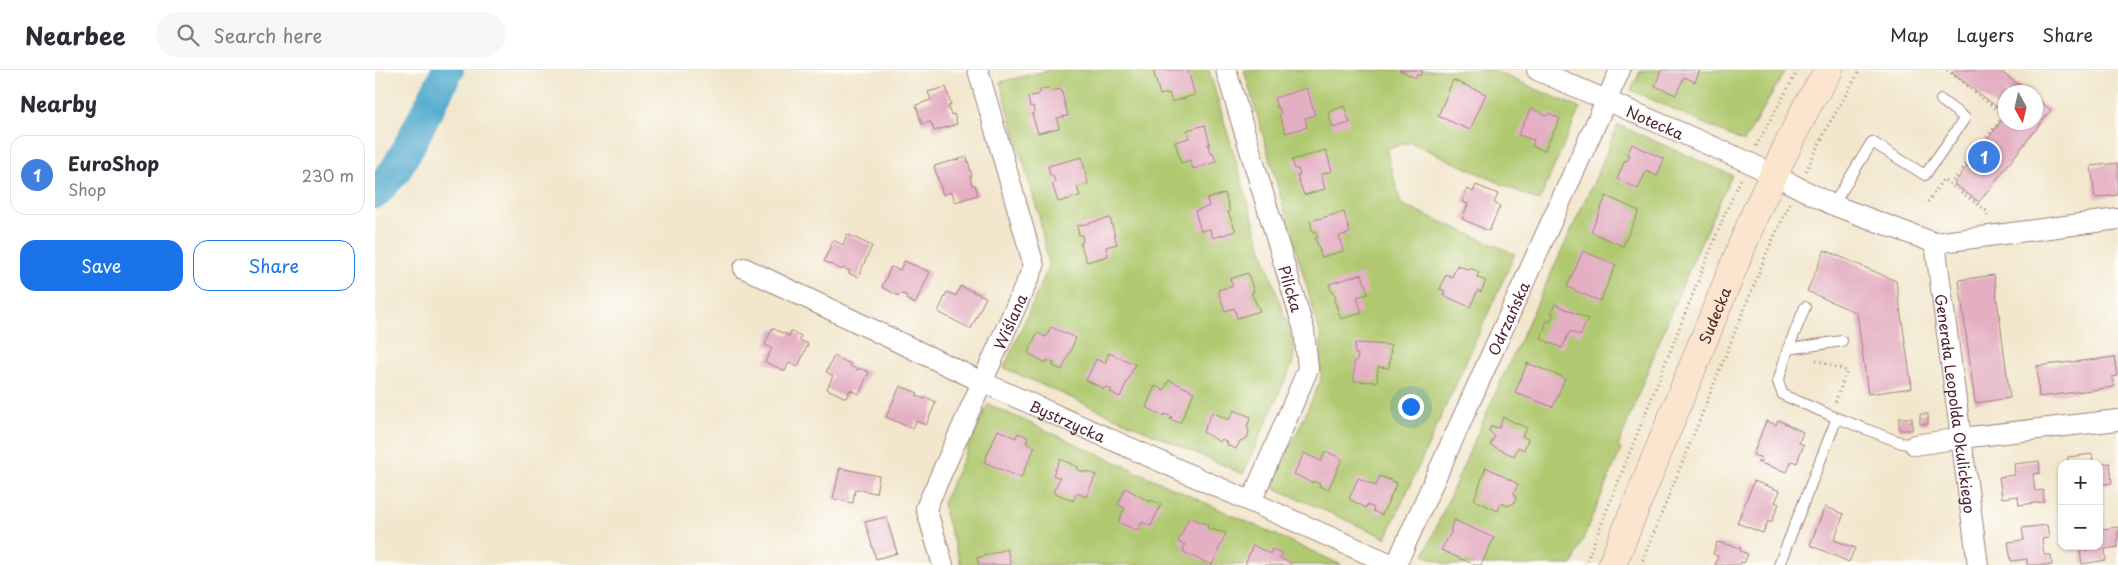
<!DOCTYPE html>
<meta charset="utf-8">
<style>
:root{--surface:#fff;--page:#f7f7f7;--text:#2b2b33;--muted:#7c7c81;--line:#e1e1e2;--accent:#1a73e8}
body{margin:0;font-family:"Playpen Sans",sans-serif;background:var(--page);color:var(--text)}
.controls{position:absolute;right:15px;bottom:15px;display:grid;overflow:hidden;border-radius:10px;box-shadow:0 1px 4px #0004}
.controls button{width:45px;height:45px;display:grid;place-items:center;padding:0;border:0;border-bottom:1px solid var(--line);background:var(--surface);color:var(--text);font:25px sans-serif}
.compass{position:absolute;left:1623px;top:15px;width:45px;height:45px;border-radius:50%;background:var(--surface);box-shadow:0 1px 4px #0004;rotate:172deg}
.you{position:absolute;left:1035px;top:336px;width:18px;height:18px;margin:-12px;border:4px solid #fff;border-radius:50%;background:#1a73e8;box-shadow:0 0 0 8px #1a73e833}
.badge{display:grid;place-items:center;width:32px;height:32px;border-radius:50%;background:var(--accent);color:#fff;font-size:16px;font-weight:700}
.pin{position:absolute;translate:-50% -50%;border:2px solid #fff;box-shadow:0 1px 5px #0006}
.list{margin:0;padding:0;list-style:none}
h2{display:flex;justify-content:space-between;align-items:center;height:65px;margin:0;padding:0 20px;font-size:21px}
h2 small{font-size:16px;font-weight:400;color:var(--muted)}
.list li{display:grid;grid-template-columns:32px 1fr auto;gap:15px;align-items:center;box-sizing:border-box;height:80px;margin:0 10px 10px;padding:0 10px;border:1px solid var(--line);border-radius:15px}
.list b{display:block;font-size:19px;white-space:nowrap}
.list p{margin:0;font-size:16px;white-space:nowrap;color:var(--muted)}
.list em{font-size:16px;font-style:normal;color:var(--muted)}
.actions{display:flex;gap:10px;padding:15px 20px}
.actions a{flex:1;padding:11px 0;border:1px solid var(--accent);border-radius:15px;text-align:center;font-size:18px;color:var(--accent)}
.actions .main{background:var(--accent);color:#fff}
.icon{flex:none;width:28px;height:28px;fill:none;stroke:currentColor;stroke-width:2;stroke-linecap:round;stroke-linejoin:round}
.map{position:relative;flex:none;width:1743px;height:495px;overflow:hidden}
header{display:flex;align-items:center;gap:30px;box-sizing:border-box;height:70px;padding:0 25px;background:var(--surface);border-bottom:1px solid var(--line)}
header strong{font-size:24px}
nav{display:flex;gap:28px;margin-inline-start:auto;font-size:18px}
.search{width:350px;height:45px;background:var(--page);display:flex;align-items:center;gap:12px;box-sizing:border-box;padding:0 18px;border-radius:28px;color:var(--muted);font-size:19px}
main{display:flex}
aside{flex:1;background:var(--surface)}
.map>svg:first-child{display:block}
</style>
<header>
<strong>Nearbee</strong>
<div class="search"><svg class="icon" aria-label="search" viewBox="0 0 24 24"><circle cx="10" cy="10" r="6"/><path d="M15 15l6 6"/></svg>Search here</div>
<nav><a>Map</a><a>Layers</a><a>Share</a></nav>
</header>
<main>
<aside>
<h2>Nearby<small></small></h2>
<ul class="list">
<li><span class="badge" style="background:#3f7fe0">1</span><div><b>EuroShop</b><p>Shop</p></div><em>230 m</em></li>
</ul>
<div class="actions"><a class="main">Save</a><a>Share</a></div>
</aside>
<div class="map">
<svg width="1743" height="495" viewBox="0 0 1743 495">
<rect width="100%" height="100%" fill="#fdfcf7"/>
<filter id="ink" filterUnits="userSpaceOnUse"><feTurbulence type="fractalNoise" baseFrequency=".02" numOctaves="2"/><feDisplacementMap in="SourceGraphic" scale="10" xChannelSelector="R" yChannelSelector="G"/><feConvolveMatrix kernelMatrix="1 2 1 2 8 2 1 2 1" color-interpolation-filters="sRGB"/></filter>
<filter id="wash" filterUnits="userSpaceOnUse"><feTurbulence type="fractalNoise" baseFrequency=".0096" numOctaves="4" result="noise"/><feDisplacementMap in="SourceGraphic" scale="20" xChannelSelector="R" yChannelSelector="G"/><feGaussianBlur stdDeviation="1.12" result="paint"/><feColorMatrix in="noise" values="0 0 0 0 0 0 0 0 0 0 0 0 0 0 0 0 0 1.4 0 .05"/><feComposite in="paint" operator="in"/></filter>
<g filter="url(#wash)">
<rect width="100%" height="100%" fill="#f2e6cc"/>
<!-- green -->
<path fill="#b0c96f" stroke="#7d744d" d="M675,0H834L885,173L920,278L917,295L868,404L629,298L674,196L664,146L625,12Z
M869,0H1117L1205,38L1164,131L1035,72L1011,79L1026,134L1140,184L1011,468L897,417L946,310V266Z
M1266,0H1411L1369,72L1256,20Z
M1243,55L1357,105C1314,194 1278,286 1243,377L1246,379L1197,495H1072L1049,485L1119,326L1220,109Z
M613,334L967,495H586L570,444L568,432Z"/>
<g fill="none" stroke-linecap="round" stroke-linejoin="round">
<!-- river -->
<path stroke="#50a9cd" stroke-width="32" d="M0,123L20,101L34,76L73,0"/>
</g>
<g id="blocks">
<!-- building -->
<path fill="#e4afc3" d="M778,0H813L820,25L797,32L794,23L785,25Z
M1024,0H1047L1045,6L1042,4L1041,8Z
M1286,0H1325L1320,12L1309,7L1301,25L1280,16Z
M1579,0H1624L1653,22H1630V43L1577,3Z
M1078,10L1111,24L1095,60L1063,46Z
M571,17L576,35L573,36L576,45L579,44L582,54L559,61L556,52L547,54L541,35L556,30L553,22Z
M672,18L676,21L686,19L693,46L682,48L684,58L663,63L657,44L659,43L658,36L655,37L653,27L664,24L666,19Z
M932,18L940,45L930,48L932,57L911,63L904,45L906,44L904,37L902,38L899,28Z
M1660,28L1676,40L1604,132L1579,114L1630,46V52H1660Z
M969,36L975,53L958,58L953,42Z
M1156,38L1172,46L1174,43L1185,49L1169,81L1157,76L1159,70L1143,65Z
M830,55L835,74H833L835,83L838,82L841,92L818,99L815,90L806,93L800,72L814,68L812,60Z
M1257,74L1289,89L1282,106L1271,101L1263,119L1242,109L1250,90L1252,91L1255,85L1252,84Z
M951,80L957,101L946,104L950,119L929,125L922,106L925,105L923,99H920L917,90Z
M592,87L597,106L595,107L597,115H600L603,125L580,132L577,122L568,125L559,96Z
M707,87L713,114L702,117L705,126L683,132L677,113L680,112L678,105H675L673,96Z
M1743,93V125L1720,128L1716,96Z
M1101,115L1123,124L1119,133L1125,136L1114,161L1087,149L1093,134L1087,132L1092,119L1098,122Z
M850,123L855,142H853L861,161L838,168L835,159L826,161L820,141L834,136L832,129Z
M1231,126L1264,141L1248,176L1216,162Z
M969,142L975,163L964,166L968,181L947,187L940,168H943L941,161L938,162L935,151Z
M735,148L742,174L731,177L733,186L712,192L705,173L708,172L707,165H704L702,156Z
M472,164L497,176L483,207L473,203L475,201L468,198L467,200L449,191L458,170L468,175Z
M1450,180L1521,211L1537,318L1493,324L1482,243L1432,221Z
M1208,181L1241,195L1225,231L1192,217Z
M529,191L555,202L540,234L531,229L532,226L525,223L524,226L507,217L516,197L525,200Z
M1082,195L1094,200L1095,198L1104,202L1102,207L1111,211L1106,222L1103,220L1095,237L1068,225L1070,221L1065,219L1071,204L1077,207Z
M873,203L879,222L876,223L885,241L862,248L859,238L850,241L843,220L858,216L855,209Z
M987,204L993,224L982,227L987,243L966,249L959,230L961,229L959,223H957L954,214Z
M1619,205L1635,328L1600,333L1584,210Z
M585,216L611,227L596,259L563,242L572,222L581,226Z
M1180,234L1213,249L1205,266L1195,261L1187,278L1166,269L1172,250L1175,252L1179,244L1176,243Z
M676,257L701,268L687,300L678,296L679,293L672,290L671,293L653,283L662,263L671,267Z
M397,258L414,266L416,261L426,266L424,270L433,274L423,297L414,293L410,301L390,292L397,278L390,275Z
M980,273L1016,275L1014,298L1003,297L1002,312L979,311V291H982L983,284H980Z
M734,283L760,294L745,327L735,322L737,320L731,317L729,319L711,310L721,289L730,293Z
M459,286L476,294L475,296L483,300L484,298L494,302L484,324L475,320L471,328L452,319L458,306L451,302Z
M1740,287L1743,306L1737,307L1739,317L1664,327L1662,296Z
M1152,293L1190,308L1178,337L1140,323Z
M794,310L819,322L805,353L795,349L797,347L790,344L788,346L771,337L780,316L789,320Z
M525,316L543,323L542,326L550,329L551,327L561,332L551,355L541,351L538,359L511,347Z
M859,340L876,347L872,356L874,362L872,368L865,371L861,379L852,375L853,373L847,369L845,372L828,362L837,342L854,350Z
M1545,344H1553V354H1545Z
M1128,347L1152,358L1147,366L1153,369L1149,380L1143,377L1139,386L1115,375L1120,366L1114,361L1116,356L1124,358Z
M1524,348H1537V360H1524Z
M1403,350L1428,362L1424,373L1429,375L1425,384L1422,393L1417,391L1412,402L1382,392H1386L1387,388L1378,385L1391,351L1401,355Z
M623,360L641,368L643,363L653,367L651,373L660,377L646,408L609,392Z
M951,381L967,389L953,420L944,416L945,414L938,411L937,413L919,404L929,383L946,391Z
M1717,384L1718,394H1693V387Z
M685,389L703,397L702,399L710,403L711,401L721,405L711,427L702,423L698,431L678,422L685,408L678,405Z
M1664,391L1665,403L1658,404L1660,421L1668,420L1669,432L1644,435L1643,426L1627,428L1624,407L1640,405L1639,394Z
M1735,393L1737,413L1724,415V394Z
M1111,397L1143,414L1139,423L1141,428L1139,433L1133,436L1126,433L1123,441L1099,430Z
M465,398L504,406L501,423L480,419L478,433L458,429Z
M1005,406L1022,413L1007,445L998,441L999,438L992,435L991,438L974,429L983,408L1001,416Z
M1379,411L1405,421L1400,432L1404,434L1396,453L1393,451L1388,463L1362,453Z
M750,418L775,432L776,430L786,434L776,456L767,452L763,461L743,452L750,438L743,435Z
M1450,437L1469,444L1459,470L1480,478L1474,492L1435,475Z
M1724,445L1727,459L1743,457V477L1730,479L1731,490L1707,494L1705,481L1712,480V476H1724Z
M511,447L522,483L501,489L490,452Z
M814,447L833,455L832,458L851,463L837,495L808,482L810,475L803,472Z
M1079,450L1119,468L1106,495H1100L1066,480L1077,461L1075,460Z
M1672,455L1674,468L1667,469L1669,485H1676L1677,495H1652V489L1636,491L1633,472L1649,470L1647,458Z
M1342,472L1366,478L1365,481L1373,484L1369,493L1366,492L1365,495H1340L1343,486L1338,484Z
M878,475L895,484L897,479L908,483L905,488L916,493L915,495H870Z
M632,479L636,495H604L602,488Z"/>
</g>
</g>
<g filter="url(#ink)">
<use href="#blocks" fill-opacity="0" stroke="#9e827c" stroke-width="1"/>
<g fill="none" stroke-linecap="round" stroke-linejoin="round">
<defs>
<path id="lane" d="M1458,135L1497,72L1550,105L1590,48L1566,30
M1413,279L1430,237
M1462,348L1408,325L1403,312L1413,279L1467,271
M1404,495L1462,348L1527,373L1540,375"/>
<g id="street">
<path id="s1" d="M851,0L929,260L933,299L876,432"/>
<path id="s2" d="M1162,0L1373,92L1458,135L1560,173L1743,149"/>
<path id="s3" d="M1560,173L1603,495"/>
<path id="s4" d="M369,198L607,312L1018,495"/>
<path d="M1540,375L1586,368L1743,350"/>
<path id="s5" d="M568,495L551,438L659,196L603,0"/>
<path id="s6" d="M1021,495L1245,0"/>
</g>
<g id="secondary">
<path id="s7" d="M1237,495L1382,139L1432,36L1454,0"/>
</g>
</defs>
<!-- lane casing -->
<use href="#lane" stroke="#9e827c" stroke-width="12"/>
<!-- street casing -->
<use href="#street" stroke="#9e827c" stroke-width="22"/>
<!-- secondary casing -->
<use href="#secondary" stroke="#9e827c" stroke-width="29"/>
<!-- path -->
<path stroke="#9e827c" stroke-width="3" stroke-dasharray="1 4" stroke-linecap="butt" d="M1572,0L1629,45L1576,114
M1381,76L1423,0
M1431,101L1453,56L1485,0
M1553,132L1568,109L1612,141L1613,148
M1441,290L1472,301L1460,333
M1210,495L1349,146L1366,109
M1266,495L1393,180L1415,133"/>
<!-- lane -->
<use href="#lane" stroke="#fff" stroke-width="10"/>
<!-- street -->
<use href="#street" stroke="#fff" stroke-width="20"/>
<!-- secondary -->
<use href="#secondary" stroke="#fbe5cf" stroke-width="28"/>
</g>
</g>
<g text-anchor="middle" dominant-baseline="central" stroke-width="4.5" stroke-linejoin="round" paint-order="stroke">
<!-- street labels -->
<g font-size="15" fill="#4a1f2b" stroke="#fdfcf7">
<text stroke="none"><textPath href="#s2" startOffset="129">Notecka</textPath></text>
<text stroke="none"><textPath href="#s1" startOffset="228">Pilicka</textPath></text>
<text stroke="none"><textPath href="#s7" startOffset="270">Sudecka</textPath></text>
<text stroke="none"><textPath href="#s6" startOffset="271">Odrzańska</textPath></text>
<text stroke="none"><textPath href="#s5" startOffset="264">Wiślana</textPath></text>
<text stroke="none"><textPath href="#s3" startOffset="162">Generała Leopolda Okulickiego</textPath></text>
<text stroke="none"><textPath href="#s4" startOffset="358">Bystrzycka</textPath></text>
</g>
</g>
</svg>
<div class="controls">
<button>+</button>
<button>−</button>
</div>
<svg class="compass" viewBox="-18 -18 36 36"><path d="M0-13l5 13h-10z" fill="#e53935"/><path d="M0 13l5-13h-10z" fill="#7c7c81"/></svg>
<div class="you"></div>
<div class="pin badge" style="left:1609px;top:87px;background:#3f7fe0">1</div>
</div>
</main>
